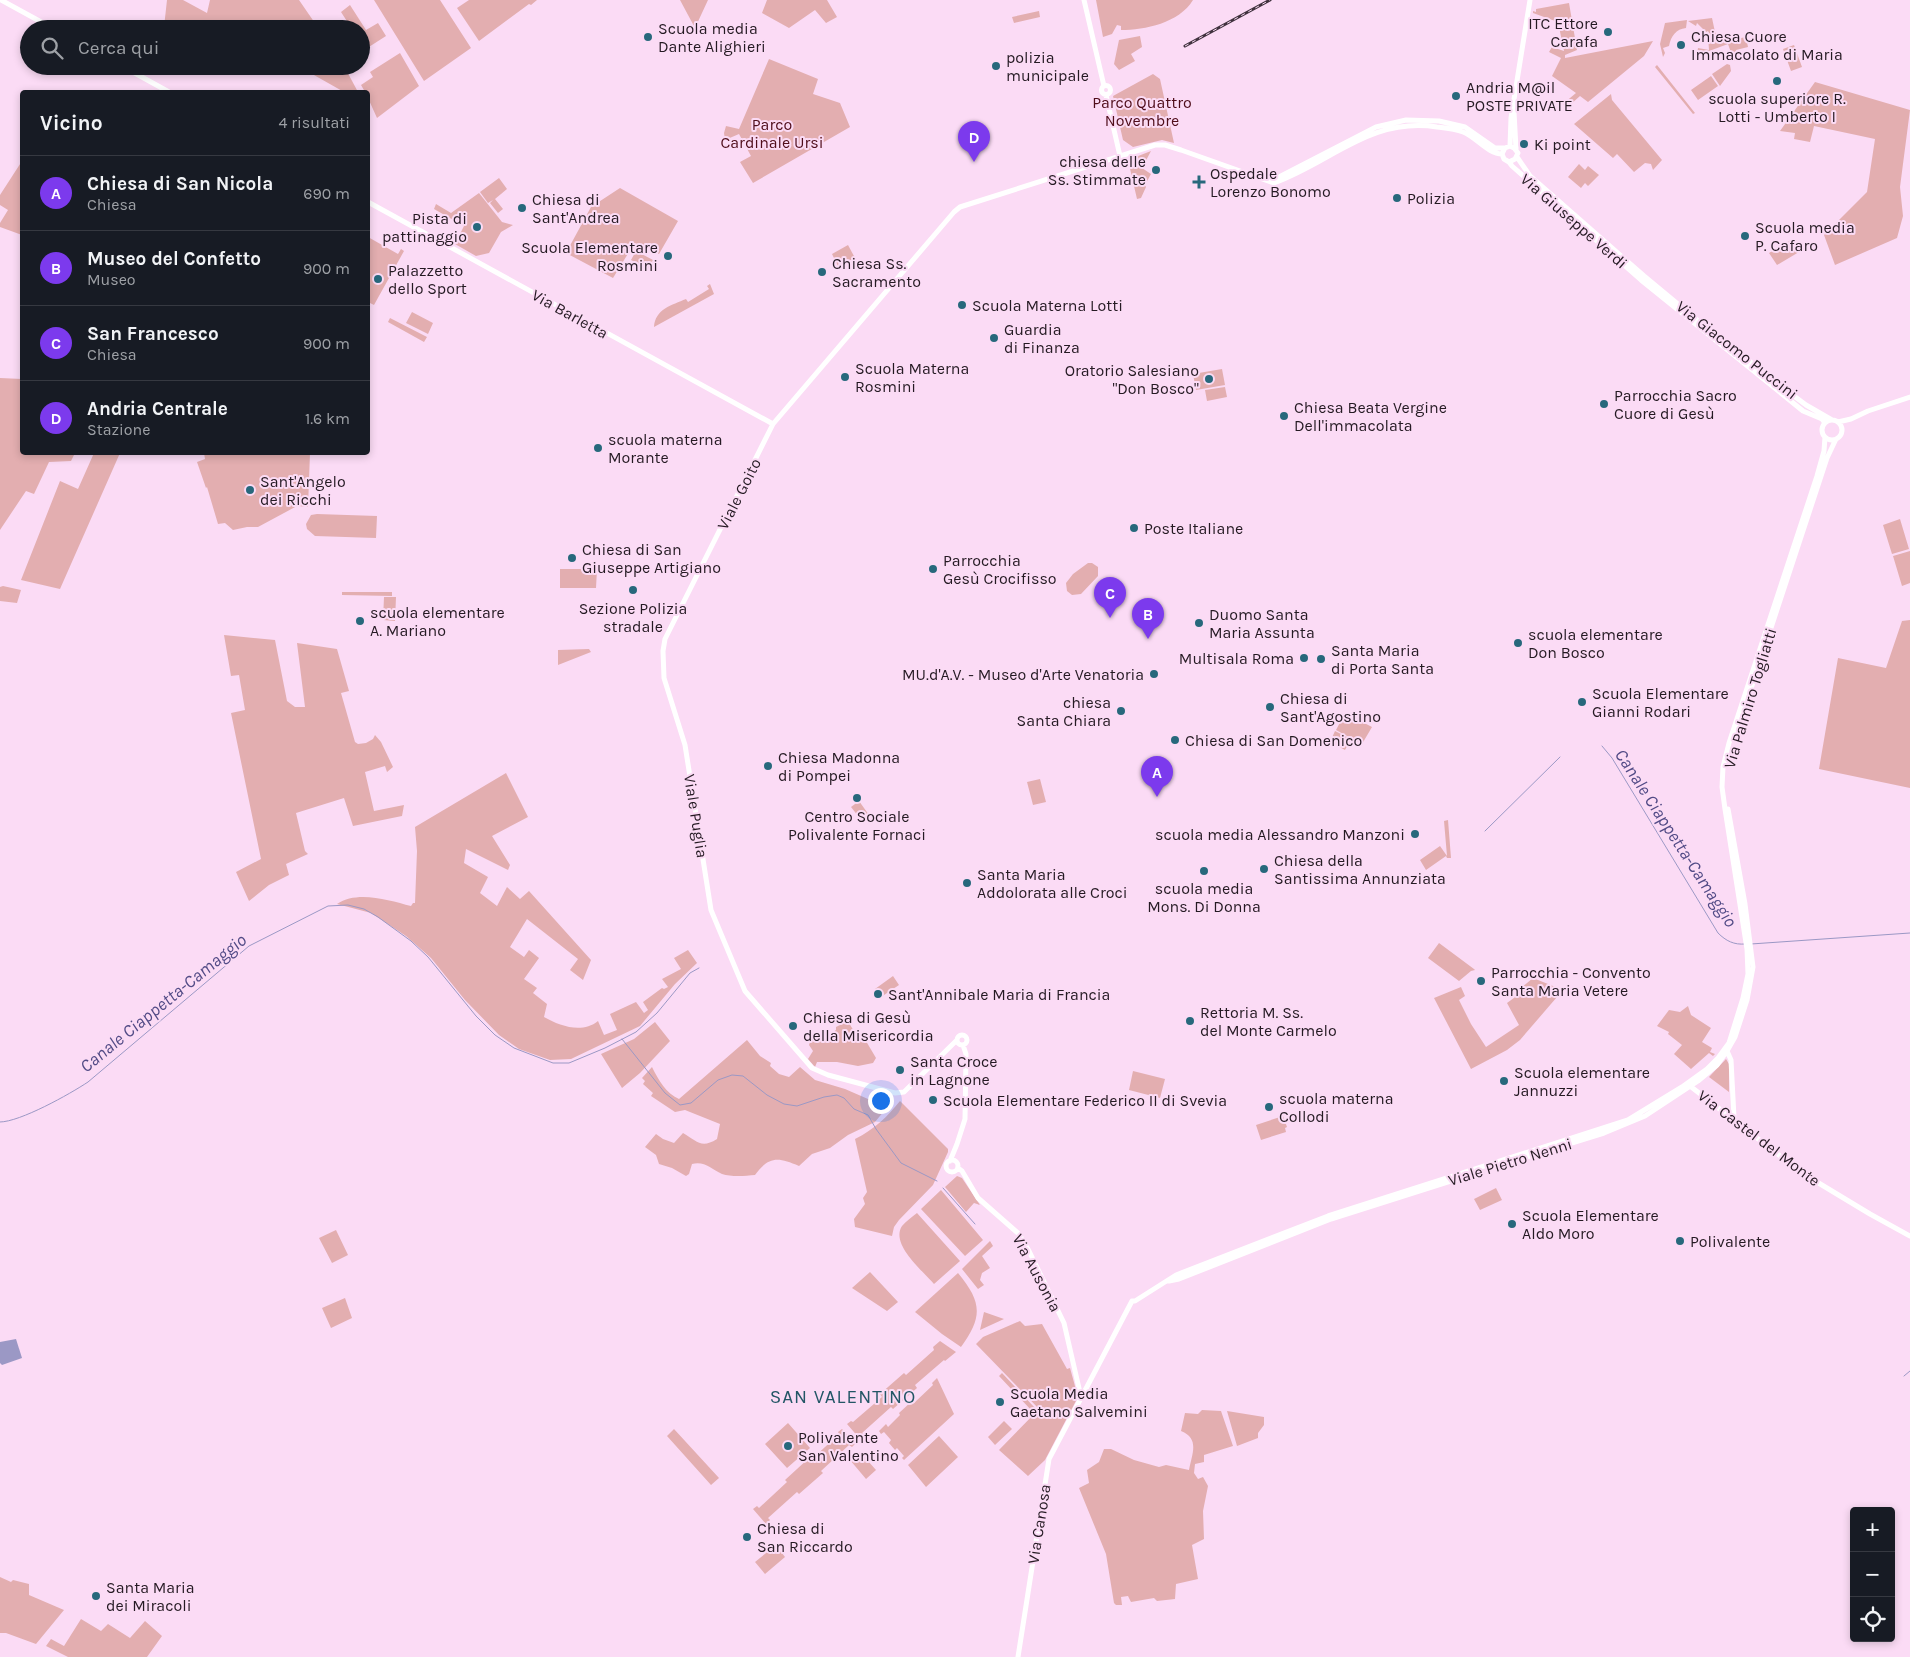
<!DOCTYPE html>
<html lang="it">
<meta charset="utf-8">
<style>
:root{--surface:#171b24;--page:#20242c;--text:#f1f3f6;--muted:#9ea1a6;--line:#363941;--accent:#7c3aed}
body{margin:0;font-family:Karla,sans-serif;background:var(--page);color:var(--text)}
.controls{position:absolute;right:15px;bottom:15px;display:grid;overflow:hidden;border-radius:5px;box-shadow:0 2px 8px #0003}
.controls button{width:45px;height:45px;display:grid;place-items:center;padding:0;border:0;border-bottom:1px solid var(--line);background:var(--surface);color:var(--text);font:25px sans-serif}
.you{position:absolute;left:880px;top:1100px;width:18px;height:18px;margin:-12px;border:4px solid #fff;border-radius:50%;background:#1a73e8;box-shadow:0 0 0 8px #1a73e833}
.badge{display:grid;place-items:center;width:32px;height:32px;border-radius:50%;background:var(--accent);color:#fff;font-size:16px;font-weight:700}
.pin{position:absolute;translate:-50% -41px;filter:drop-shadow(0 1px 2px #0008)}
.pin::after{content:'';position:absolute;top:26px;width:18px;height:15px;background:inherit;clip-path:polygon(0 0,100% 0,50% 100%)}
.list{margin:0;padding:0;list-style:none}
h2{display:flex;justify-content:space-between;align-items:center;height:65px;margin:0;padding:0 20px;font-size:21px}
h2 small{font-size:16px;font-weight:400;color:var(--muted)}
.list li{display:grid;grid-template-columns:32px 1fr auto;gap:15px;align-items:center;box-sizing:border-box;height:75px;padding:0 20px;border-top:1px solid var(--line)}
.list b{display:block;font-size:19px;white-space:nowrap}
.list p{margin:0;font-size:16px;white-space:nowrap;color:var(--muted)}
.list em{font-size:16px;font-style:normal;color:var(--muted)}
.icon{flex:none;width:28px;height:28px;fill:none;stroke:currentColor;stroke-width:2;stroke-linecap:round;stroke-linejoin:round}
.map{position:relative;flex:none;width:1910px;height:1657px;overflow:hidden}
.search{position:absolute;background:var(--surface);box-shadow:0 2px 8px #0003;left:20px;top:20px;width:350px;height:55px;display:flex;align-items:center;gap:12px;box-sizing:border-box;padding:0 18px;border-radius:28px;color:var(--muted);font-size:19px}
.panel{position:absolute;background:var(--surface);box-shadow:0 2px 8px #0003;left:20px;top:90px;width:350px;height:365px;border-radius:5px}
.map>svg:first-child{display:block}
</style>
<div class="map">
<svg width="1910" height="1657" viewBox="0 0 1910 1657">
<rect width="100%" height="100%" fill="#fbdbf5"/>
<!-- green -->
<path fill="#e3aeb0" d="M167,0H183L207,13L210,0H299L319,29H167L164,27Z
M374,0H440L471,48L424,81Z
M469,0H537L531,5L529,4L479,41L457,8Z
M680,0H708L695,28Z
M767,0H827L837,17L826,23L815,10L789,28L762,13Z
M1096,0H1193C1179,23 1145,30 1121,30V26L1117,25L1112,34L1103,37Z
M1569,3L1577,50L1565,55V58L1653,41L1644,56L1588,102L1580,96L1571,104L1573,106L1568,110L1560,100L1564,103L1576,93L1552,76L1561,58L1549,52L1552,47L1564,51L1558,22L1533,13V11L1536,12V9Z
M350,5L366,30L378,23L386,36L361,52V29H352L341,12Z
M1039,11L1040,17L1014,23L1012,17Z
M1712,18L1715,32L1719,37L1725,34L1726,41L1746,37L1748,47L1736,50L1739,58L1734,61L1728,44L1701,54V53L1697,54L1698,48L1709,50L1708,36L1710,35L1708,31L1706,32L1697,23L1696,26L1688,21Z
M1687,20L1686,28C1676,29 1671,36 1669,46L1663,48L1665,53L1663,57L1660,44L1665,23Z
M1140,36L1142,47L1131,54L1135,61L1119,70L1114,64L1119,40Z
M1794,45L1802,67L1791,71L1783,49Z
M400,53L419,86L377,118L368,98V92H365L361,85L373,77L370,72Z
M769,59L818,79L813,94L840,103L850,127L753,183L740,162L751,156L739,134L725,140L724,133L726,126L739,129Z
M1727,64L1730,65L1731,71L1720,86L1712,74Z
M1657,65L1695,113L1693,114L1655,67Z
M298,66H344L358,92H344Z
M1153,74L1160,79L1174,143L1162,140L1133,147L1123,140L1113,96Z
M1711,76L1718,86L1698,100L1691,90Z
M1815,82L1910,110L1900,187L1903,216L1897,238L1835,265L1824,235L1867,192L1875,139L1814,126L1810,142L1794,139L1795,133L1780,131Z
M1611,94L1612,100L1662,160L1653,170L1651,164L1645,163L1634,172L1617,154L1613,158L1574,124Z
M1151,151L1142,168L1151,174L1145,185L1146,187L1141,198L1137,199L1128,160Z
M22,161V235L0,227V223L8,210L0,205V195Z
M1579,164L1585,170L1588,166L1599,175L1588,186L1585,183L1581,188L1568,177Z
M499,178L507,189L495,199L503,209L498,213L490,203L493,200L488,203L480,192Z
M620,188L678,221L659,254L641,244L629,252L613,278L566,253L591,207Z
M479,193L502,222L513,225L501,232L489,253L476,256L455,244L464,226L434,209L436,204L451,213Z
M368,237L398,254L401,249L404,251L374,305L368,302Z
M1791,240L1799,252L1777,265L1769,253Z
M848,245L855,258L838,266L832,254Z
M636,251L653,260L648,269L631,260Z
M710,284L714,294L654,327C655,309 672,305 686,299L688,302L709,289L707,286Z
M412,312L433,323L428,334L406,323Z
M390,318L427,337L424,342L388,322Z
M1222,369L1225,385L1196,390L1193,374Z
M0,378L22,379V452L75,453L71,461L49,462L34,494L26,491L0,530Z
M1225,387L1227,397L1207,401L1205,390Z
M94,453H120L60,589L21,580L60,481L78,489Z
M204,453H310L308,507L297,506L258,527H247L233,530L225,523L218,524L207,487L206,488L197,462L205,459Z
M317,514L377,516L376,538L315,536L307,529L306,524L311,515Z
M1900,519L1909,549L1892,554L1883,525Z
M1910,551V583L1902,586L1893,556Z
M1088,563H1092L1098,567V576L1081,594L1072,595L1067,591L1066,583L1073,574Z
M560,569H597L596,588H560Z
M3,586L21,590L17,603L0,601V587Z
M342,592H392V596L342,595Z
M384,597H396L395,621L383,620Z
M1910,620V788L1819,769L1838,658L1886,668L1902,621Z
M224,635L275,640L287,701L295,707H305L297,643L337,649L349,691L341,693L355,742L358,744L366,743L373,739L375,735L381,742L393,767L387,772L385,766L365,772L374,811L404,805L402,816L353,826L344,798L296,813L305,851L308,854L286,864L289,875L269,885L249,901L236,872L261,859L231,713L245,710L239,675L231,676Z
M589,649L591,652L558,665V650Z
M1345,713L1372,727L1362,744L1336,730Z
M1335,731L1351,739L1345,750L1330,742Z
M506,773L528,817L492,836L510,865L508,870L466,849L464,863L488,877L480,893L497,906L507,887L520,899L529,891L591,960L583,980L570,970L578,959L527,919L510,947L524,957L529,950L539,958L524,979L537,988L533,993L547,1004L544,1017C560,1026 582,1034 598,1021L604,1035L617,1030L610,1014L636,1002L644,1013L648,1010L643,1002L662,988L664,989L668,987L662,979L681,969L674,958L688,950L697,963L675,984L640,1026L571,1059L550,1060L519,1049L499,1035L465,1000L431,958L406,936L371,913L337,904C357,890 389,900 411,906L413,903H415L417,851L415,827Z
M1040,779L1046,802L1033,805L1027,782Z
M859,801L869,815L862,821L851,807Z
M1448,820L1451,858H1447L1446,856L1426,870L1420,860L1440,846L1447,856L1444,821Z
M1439,943L1474,969L1475,970L1471,971L1459,981L1428,958Z
M893,976L899,985L881,997L875,989Z
M1533,978L1563,990L1520,1040L1507,1050L1471,1069L1434,998L1461,987L1465,996L1459,1000L1471,1024L1486,1047L1519,1025L1507,1003L1518,995L1516,992Z
M1688,1006L1691,1015L1711,1028L1702,1042L1712,1048L1710,1052L1715,1054L1713,1056L1709,1053L1691,1069L1674,1054L1682,1045L1668,1034L1669,1032L1657,1026L1669,1010L1680,1012Z
M655,1022L670,1041L640,1073L622,1088L601,1054L634,1039Z
M844,1023H849L858,1038L863,1036L876,1058L873,1063L858,1066L837,1062H817L815,1067L808,1059L813,1051L809,1045L810,1042L819,1038L826,1032L830,1035L836,1030V1027Z
M747,1040L760,1056L771,1063L770,1066L779,1074L789,1077L800,1067L815,1080L845,1089L868,1099L883,1095L888,1099L889,1105L875,1122L848,1135L830,1148L812,1154L799,1166C778,1157 769,1156 755,1175C745,1176 731,1177 722,1174C711,1169 705,1161 692,1164L689,1174L686,1176L672,1168L659,1164L656,1155L645,1147L656,1134L663,1139L674,1143L683,1133C697,1141 701,1149 717,1139L720,1124L685,1110L675,1112L651,1096L653,1093L643,1084L645,1081L642,1078L652,1067C659,1081 666,1093 679,1099Z
M1726,1059L1729,1064V1092L1709,1077Z
M1133,1071L1165,1079L1160,1098L1129,1090Z
M900,1101L948,1149V1152L933,1185L899,1220L894,1227L892,1236L855,1227L854,1219L865,1204L863,1198L867,1192L855,1139C875,1129 887,1117 900,1101Z
M1283,1116L1287,1127L1285,1128L1286,1132L1261,1140L1256,1125Z
M957,1176L962,1178L980,1205L974,1203L966,1212L945,1187Z
M1496,1188L1502,1200L1480,1210L1474,1199Z
M941,1190L983,1240L965,1256L921,1209Z
M917,1213L960,1261L934,1284C923,1271 890,1244 902,1226C906,1221 912,1217 917,1213Z
M336,1230L348,1255L332,1263L319,1238Z
M990,1241L993,1246L982,1256L990,1268L982,1273L980,1280L984,1285L978,1289L962,1269Z
M870,1272L898,1302L887,1311L852,1288Z
M958,1273C982,1302 983,1317 961,1347L942,1334L915,1312Z
M345,1298L352,1318L331,1328L322,1308Z
M984,1312L1004,1319L980,1330Z
M1020,1321L1025,1326L1042,1324L1067,1369L1070,1368L1078,1397L1045,1460L1028,1476L999,1450L1039,1409L976,1344L983,1337Z
M940,1341L956,1352L945,1361L944,1360L915,1385L917,1388L893,1409L891,1407L862,1433L864,1435L860,1439L847,1424L851,1421L853,1422L882,1397L880,1394L904,1373L906,1375L934,1350L933,1347Z
M1002,1373L1035,1408L1032,1411L999,1376Z
M937,1378L954,1414L904,1460L902,1458L904,1456L897,1448L895,1450L889,1443L891,1440L884,1432L881,1434L879,1431L886,1424L888,1427L900,1415L899,1413L912,1401L914,1403L933,1385L932,1383Z
M1202,1410L1221,1411L1233,1446L1204,1455V1462L1195,1464L1194,1473L1198,1479L1203,1477L1208,1486L1203,1511L1204,1539L1192,1545L1198,1579L1176,1584L1175,1599L1157,1601L1154,1598L1131,1602L1128,1596L1121,1597L1122,1605H1116L1114,1603L1106,1554L1079,1488L1089,1483L1087,1470L1099,1462L1104,1449H1111L1134,1460L1159,1467L1166,1465L1189,1470C1192,1453 1200,1439 1181,1431L1185,1413L1198,1414Z
M1227,1411L1264,1417V1425L1258,1433V1438L1237,1446Z
M1004,1421L1012,1429L995,1445L988,1437Z
M788,1423L810,1448L787,1468L765,1444Z
M674,1429L719,1478L711,1485L667,1436Z
M842,1429L855,1444L852,1447L849,1445L821,1471L823,1473L799,1494L797,1492L768,1518L770,1520L766,1524L753,1509L757,1506L759,1508L787,1482L785,1480L809,1458L811,1460L839,1434L838,1432Z
M939,1436L958,1457L926,1487L908,1465Z
M860,1452L876,1470L866,1479L850,1460Z
M776,1545L785,1557L765,1574L755,1562Z
M0,1577L11,1582L13,1580L29,1584V1595L64,1610L36,1644L6,1633H0Z
M81,1619L101,1631L108,1624L130,1638L145,1621L162,1636L147,1657H68L46,1646L51,1639L64,1646Z"/>
<!-- water -->
<path fill="#9b98c5" d="M16,1339L22,1358L2,1365L0,1363V1342Z"/>
<g fill="none" stroke-linecap="round" stroke-linejoin="round">
<!-- stream -->
<path stroke="#9b98c5" stroke-width="1" d="M1602,746L1612,758L1718,933C1726,941 1734,945 1745,944
M1485,831L1560,757
M1751,944L1910,933
M622,1039L665,1093L680,1105L691,1103L718,1080L732,1075L743,1076L767,1095L784,1104L797,1106L824,1097L837,1095L844,1098L854,1109L868,1115L876,1129L901,1163L937,1181
M0,1122C20,1122 70,1094 88,1082L249,946L328,906L348,905L364,909L378,917L411,941L428,957L476,1016L495,1035L514,1048L553,1063H569L605,1048L636,1032L657,1013L690,973L699,968
M943,1188L975,1224
M1904,1376L1910,1371"/>
<!-- secondary -->
<path stroke="#fff" stroke-width="5" d="M1,0L54,29
M1084,0L1104,86
M122,66L169,92
M1101.5 90a4.5 4.5 0 1 1 9 0a4.5 4.5 0 1 1-9 0Z
M1106,95L1120,156
M1514,112L1516,149
M1510,146L1511,118L1530,0
M1517,157L1530,176L1644,276L1697,320L1790,393L1806,405L1832,420
M1509,162L1512,166L1641,280L1803,411L1822,419L1825,423
M1276,181L1279,177L1376,127L1406,120L1439,121L1465,127L1495,148H1505
M1274,183C1332,162 1370,117 1437,127C1445,128 1455,129 1463,132C1476,137 1488,154 1502,154L1504,159L1509,162L1515,159L1518,153L1514,148L1510,146L1505,148L1502,154
M368,202L773,424
M1822 430a10 10 0 1 1 20 0a10 10 0 1 1-20 0Z
M1838,422L1851,419L1868,411L1910,397
M1735,737L1827,458L1836,439
M957 1040a5 5 0 1 1 10 0a5 5 0 1 1-10 0Z
M957,1040L904,1092L895,1093L828,1075L812,1068L745,991L711,910L685,745L664,678L663,651L665,639L773,424L954,212L960,207L1155,145H1165L1181,150L1274,183
M1727,1051L1731,1060L1734,1118
M1690,1086L1802,1173L1870,1214L1910,1236
M946 1166a6 6 0 1 1 12 0a6 6 0 1 1-12 0Z
M950,1161L957,1144L965,1119L966,1054L963,1045
M1511,1162L1604,1133L1645,1116L1698,1081L1717,1065L1727,1051L1735,1037L1747,1000L1753,967L1745,904L1728,809
M958,1168L962,1171L978,1198L1019,1234L1029,1251L1064,1323L1081,1397
M1169,1281L1179,1279L1331,1219L1457,1179
M1018,1657L1049,1459L1132,1301H1135L1176,1275L1328,1216L1628,1120L1682,1087L1707,1069L1718,1058L1729,1043L1743,998L1748,974L1747,949L1725,809L1722,787L1723,767L1729,743L1817,476L1824,451L1825,437"/>
<defs>
<path id="rail" d="M1185,46L1270,0"/>
</defs>
<!-- rail casing -->
<use href="#rail" stroke="#40323e" stroke-width="3"/>
<!-- rail -->
<use href="#rail" stroke="#fbdbf5" stroke-width="1" stroke-dasharray="4" stroke-linecap="butt"/>
</g>
<!-- markers -->
<g fill="#27687c" stroke="#fbdbf5" stroke-width="2">
<circle cx="1608" cy="32" r="5"/>
<circle cx="648" cy="37" r="5"/>
<circle cx="1681" cy="45" r="5"/>
<circle cx="996" cy="66" r="5"/>
<circle cx="1777" cy="81" r="5"/>
<circle cx="1456" cy="96" r="5"/>
<circle cx="1524" cy="144" r="5"/>
<circle cx="1156" cy="170" r="5"/>
<path d="M1196.5 174.5h5v5h5v5h-5v5h-5v-5h-5v-5h5z"/>
<circle cx="1397" cy="198" r="5"/>
<circle cx="522" cy="208" r="5"/>
<circle cx="477" cy="227" r="5"/>
<circle cx="1745" cy="236" r="5"/>
<circle cx="668" cy="256" r="5"/>
<circle cx="822" cy="272" r="5"/>
<circle cx="378" cy="279" r="5"/>
<circle cx="962" cy="305" r="5"/>
<circle cx="994" cy="338" r="5"/>
<circle cx="845" cy="377" r="5"/>
<circle cx="1209" cy="379" r="5"/>
<circle cx="1604" cy="404" r="5"/>
<circle cx="1284" cy="416" r="5"/>
<circle cx="598" cy="448" r="5"/>
<circle cx="250" cy="490" r="5"/>
<circle cx="1134" cy="528" r="5"/>
<circle cx="572" cy="558" r="5"/>
<circle cx="933" cy="569" r="5"/>
<circle cx="633" cy="590" r="5"/>
<circle cx="360" cy="621" r="5"/>
<circle cx="1199" cy="623" r="5"/>
<circle cx="1518" cy="643" r="5"/>
<circle cx="1304" cy="658" r="5"/>
<circle cx="1321" cy="659" r="5"/>
<circle cx="1154" cy="674" r="5"/>
<circle cx="1582" cy="702" r="5"/>
<circle cx="1270" cy="707" r="5"/>
<circle cx="1121" cy="711" r="5"/>
<circle cx="1175" cy="740" r="5"/>
<circle cx="768" cy="766" r="5"/>
<circle cx="857" cy="798" r="5"/>
<circle cx="1415" cy="834" r="5"/>
<circle cx="1264" cy="869" r="5"/>
<circle cx="1204" cy="871" r="5"/>
<circle cx="967" cy="883" r="5"/>
<circle cx="1481" cy="981" r="5"/>
<circle cx="878" cy="994" r="5"/>
<circle cx="1190" cy="1021" r="5"/>
<circle cx="793" cy="1026" r="5"/>
<circle cx="900" cy="1070" r="5"/>
<circle cx="1504" cy="1081" r="5"/>
<circle cx="933" cy="1100" r="5"/>
<circle cx="1269" cy="1107" r="5"/>
<circle cx="1512" cy="1224" r="5"/>
<circle cx="1680" cy="1241" r="5"/>
<circle cx="1000" cy="1402" r="5"/>
<circle cx="788" cy="1446" r="5"/>
<circle cx="747" cy="1537" r="5"/>
<circle cx="96" cy="1596" r="5"/>
</g>
<g text-anchor="middle" dominant-baseline="central" stroke-width="4" stroke-linejoin="round" paint-order="stroke">
<!-- poi labels -->
<g font-size="16" fill="#251a23" stroke="#fbdbf5" text-anchor="start">
<text x="1598" y="23" text-anchor="end">ITC Ettore<tspan x="1598" dy="18">Carafa</tspan></text>
<text x="658" y="28">Scuola media<tspan x="658" dy="18">Dante Alighieri</tspan></text>
<text x="1691" y="36">Chiesa Cuore<tspan x="1691" dy="18">Immacolato di Maria</tspan></text>
<text x="1006" y="57">polizia<tspan x="1006" dy="18">municipale</tspan></text>
<text x="1466" y="87">Andria M@il<tspan x="1466" dy="18">POSTE PRIVATE</tspan></text>
<text x="1777" y="98" text-anchor="middle">scuola superiore R.<tspan x="1777" dy="18">Lotti - Umberto I</tspan></text>
<text x="1534" y="144">Ki point</text>
<text x="1146" y="161" text-anchor="end">chiesa delle<tspan x="1146" dy="18">Ss. Stimmate</tspan></text>
<text x="1210" y="173">Ospedale<tspan x="1210" dy="18">Lorenzo Bonomo</tspan></text>
<text x="1407" y="198">Polizia</text>
<text x="532" y="199">Chiesa di<tspan x="532" dy="18">Sant'Andrea</tspan></text>
<text x="467" y="218" text-anchor="end">Pista di<tspan x="467" dy="18">pattinaggio</tspan></text>
<text x="1755" y="227">Scuola media<tspan x="1755" dy="18">P. Cafaro</tspan></text>
<text x="658" y="247" text-anchor="end">Scuola Elementare<tspan x="658" dy="18">Rosmini</tspan></text>
<text x="832" y="263">Chiesa Ss.<tspan x="832" dy="18">Sacramento</tspan></text>
<text x="388" y="270">Palazzetto<tspan x="388" dy="18">dello Sport</tspan></text>
<text x="972" y="305">Scuola Materna Lotti</text>
<text x="1004" y="329">Guardia<tspan x="1004" dy="18">di Finanza</tspan></text>
<text x="855" y="368">Scuola Materna<tspan x="855" dy="18">Rosmini</tspan></text>
<text x="1199" y="370" text-anchor="end">Oratorio Salesiano<tspan x="1199" dy="18">"Don Bosco"</tspan></text>
<text x="1614" y="395">Parrocchia Sacro<tspan x="1614" dy="18">Cuore di Gesù</tspan></text>
<text x="1294" y="407">Chiesa Beata Vergine<tspan x="1294" dy="18">Dell'immacolata</tspan></text>
<text x="608" y="439">scuola materna<tspan x="608" dy="18">Morante</tspan></text>
<text x="260" y="481">Sant'Angelo<tspan x="260" dy="18">dei Ricchi</tspan></text>
<text x="1144" y="528">Poste Italiane</text>
<text x="582" y="549">Chiesa di San<tspan x="582" dy="18">Giuseppe Artigiano</tspan></text>
<text x="943" y="560">Parrocchia<tspan x="943" dy="18">Gesù Crocifisso</tspan></text>
<text x="633" y="608" text-anchor="middle">Sezione Polizia<tspan x="633" dy="18">stradale</tspan></text>
<text x="370" y="612">scuola elementare<tspan x="370" dy="18">A. Mariano</tspan></text>
<text x="1209" y="614">Duomo Santa<tspan x="1209" dy="18">Maria Assunta</tspan></text>
<text x="1528" y="634">scuola elementare<tspan x="1528" dy="18">Don Bosco</tspan></text>
<text x="1331" y="650">Santa Maria<tspan x="1331" dy="18">di Porta Santa</tspan></text>
<text x="1294" y="658" text-anchor="end">Multisala Roma</text>
<text x="1144" y="674" text-anchor="end">MU.d'A.V. - Museo d'Arte Venatoria</text>
<text x="1592" y="693">Scuola Elementare<tspan x="1592" dy="18">Gianni Rodari</tspan></text>
<text x="1280" y="698">Chiesa di<tspan x="1280" dy="18">Sant'Agostino</tspan></text>
<text x="1111" y="702" text-anchor="end">chiesa<tspan x="1111" dy="18">Santa Chiara</tspan></text>
<text x="1185" y="740">Chiesa di San Domenico</text>
<text x="778" y="757">Chiesa Madonna<tspan x="778" dy="18">di Pompei</tspan></text>
<text x="857" y="816" text-anchor="middle">Centro Sociale<tspan x="857" dy="18">Polivalente Fornaci</tspan></text>
<text x="1405" y="834" text-anchor="end">scuola media Alessandro Manzoni</text>
<text x="1274" y="860">Chiesa della<tspan x="1274" dy="18">Santissima Annunziata</tspan></text>
<text x="977" y="874">Santa Maria<tspan x="977" dy="18">Addolorata alle Croci</tspan></text>
<text x="1204" y="888" text-anchor="middle">scuola media<tspan x="1204" dy="18">Mons. Di Donna</tspan></text>
<text x="1491" y="972">Parrocchia - Convento<tspan x="1491" dy="18">Santa Maria Vetere</tspan></text>
<text x="888" y="994">Sant'Annibale Maria di Francia</text>
<text x="1200" y="1012">Rettoria M. Ss.<tspan x="1200" dy="18">del Monte Carmelo</tspan></text>
<text x="803" y="1017">Chiesa di Gesù<tspan x="803" dy="18">della Misericordia</tspan></text>
<text x="910" y="1061">Santa Croce<tspan x="910" dy="18">in Lagnone</tspan></text>
<text x="1514" y="1072">Scuola elementare<tspan x="1514" dy="18">Jannuzzi</tspan></text>
<text x="1279" y="1098">scuola materna<tspan x="1279" dy="18">Collodi</tspan></text>
<text x="943" y="1100">Scuola Elementare Federico II di Svevia</text>
<text x="1522" y="1215">Scuola Elementare<tspan x="1522" dy="18">Aldo Moro</tspan></text>
<text x="1690" y="1241">Polivalente</text>
<text x="1010" y="1393">Scuola Media<tspan x="1010" dy="18">Gaetano Salvemini</tspan></text>
<text x="798" y="1437">Polivalente<tspan x="798" dy="18">San Valentino</tspan></text>
<text x="757" y="1528">Chiesa di<tspan x="757" dy="18">San Riccardo</tspan></text>
<text x="106" y="1587">Santa Maria<tspan x="106" dy="18">dei Miracoli</tspan></text>
</g>
<!-- park labels -->
<g font-size="16" fill="#4f0d1a" stroke="#fbdbf5">
<text x="1142" y="102">Parco Quattro<tspan x="1142" dy="18">Novembre</tspan></text>
<text x="772" y="124">Parco<tspan x="772" dy="18">Cardinale Ursi</tspan></text>
</g>
<!-- street labels -->
<g font-size="16" fill="#251a23" stroke="#fbdbf5">
<text transform="translate(1574 221) rotate(41)">Via Giuseppe Verdi</text>
<text transform="translate(570 314) rotate(29)">Via Barletta</text>
<text transform="translate(1737 350) rotate(38)">Via Giacomo Puccini</text>
<text transform="translate(739 494) rotate(-63)">Viale Goito</text>
<text transform="translate(1750 698) rotate(-73)">Via Palmiro Togliatti</text>
<text transform="translate(696 816) rotate(81)">Viale Puglia</text>
<text transform="translate(1759 1138) rotate(37)">Via Castel del Monte</text>
<text transform="translate(1510 1162) rotate(-17)">Viale Pietro Nenni</text>
<text transform="translate(1037 1273) rotate(62)">Via Ausonia</text>
<text transform="translate(1039 1524) rotate(-81)">Via Canosa</text>
</g>
<!-- water labels -->
<g font-size="18" font-style="italic" fill="#524b86" stroke="#fbdbf5">
<text transform="translate(1676 838) rotate(57)">Canale Ciappetta-Camaggio</text>
<text transform="translate(163 1003) rotate(-39)">Canale Ciappetta-Camaggio</text>
</g>
<!-- quarter labels -->
<g font-size="19" letter-spacing="1" fill="#235666" stroke="#fbdbf5">
<text x="843" y="1397">SAN VALENTINO</text>
</g>
</g>
</svg>
<div class="controls">
<button>+</button>
<button>−</button>
<button><svg class="icon" aria-label="locate" viewBox="0 0 24 24"><circle cx="12" cy="12" r="6"/><path d="M12 2v4M12 18v4M2 12h4M18 12h4"/></svg></button>
</div>
<div class="you"></div>
<div class="pin badge" style="left:1157px;top:797px">A</div>
<div class="pin badge" style="left:1148px;top:639px">B</div>
<div class="pin badge" style="left:1110px;top:618px">C</div>
<div class="pin badge" style="left:974px;top:162px">D</div>
<div class="search"><svg class="icon" aria-label="search" viewBox="0 0 24 24"><circle cx="10" cy="10" r="6"/><path d="M15 15l6 6"/></svg>Cerca qui</div>
<section class="panel">
<h2>Vicino<small>4 risultati</small></h2>
<ul class="list">
<li><span class="badge">A</span><div><b>Chiesa di San Nicola</b><p>Chiesa</p></div><em>690 m</em></li>
<li><span class="badge">B</span><div><b>Museo del Confetto</b><p>Museo</p></div><em>900 m</em></li>
<li><span class="badge">C</span><div><b>San Francesco</b><p>Chiesa</p></div><em>900 m</em></li>
<li><span class="badge">D</span><div><b>Andria Centrale</b><p>Stazione</p></div><em>1.6 km</em></li>
</ul>
</section>
</div>
